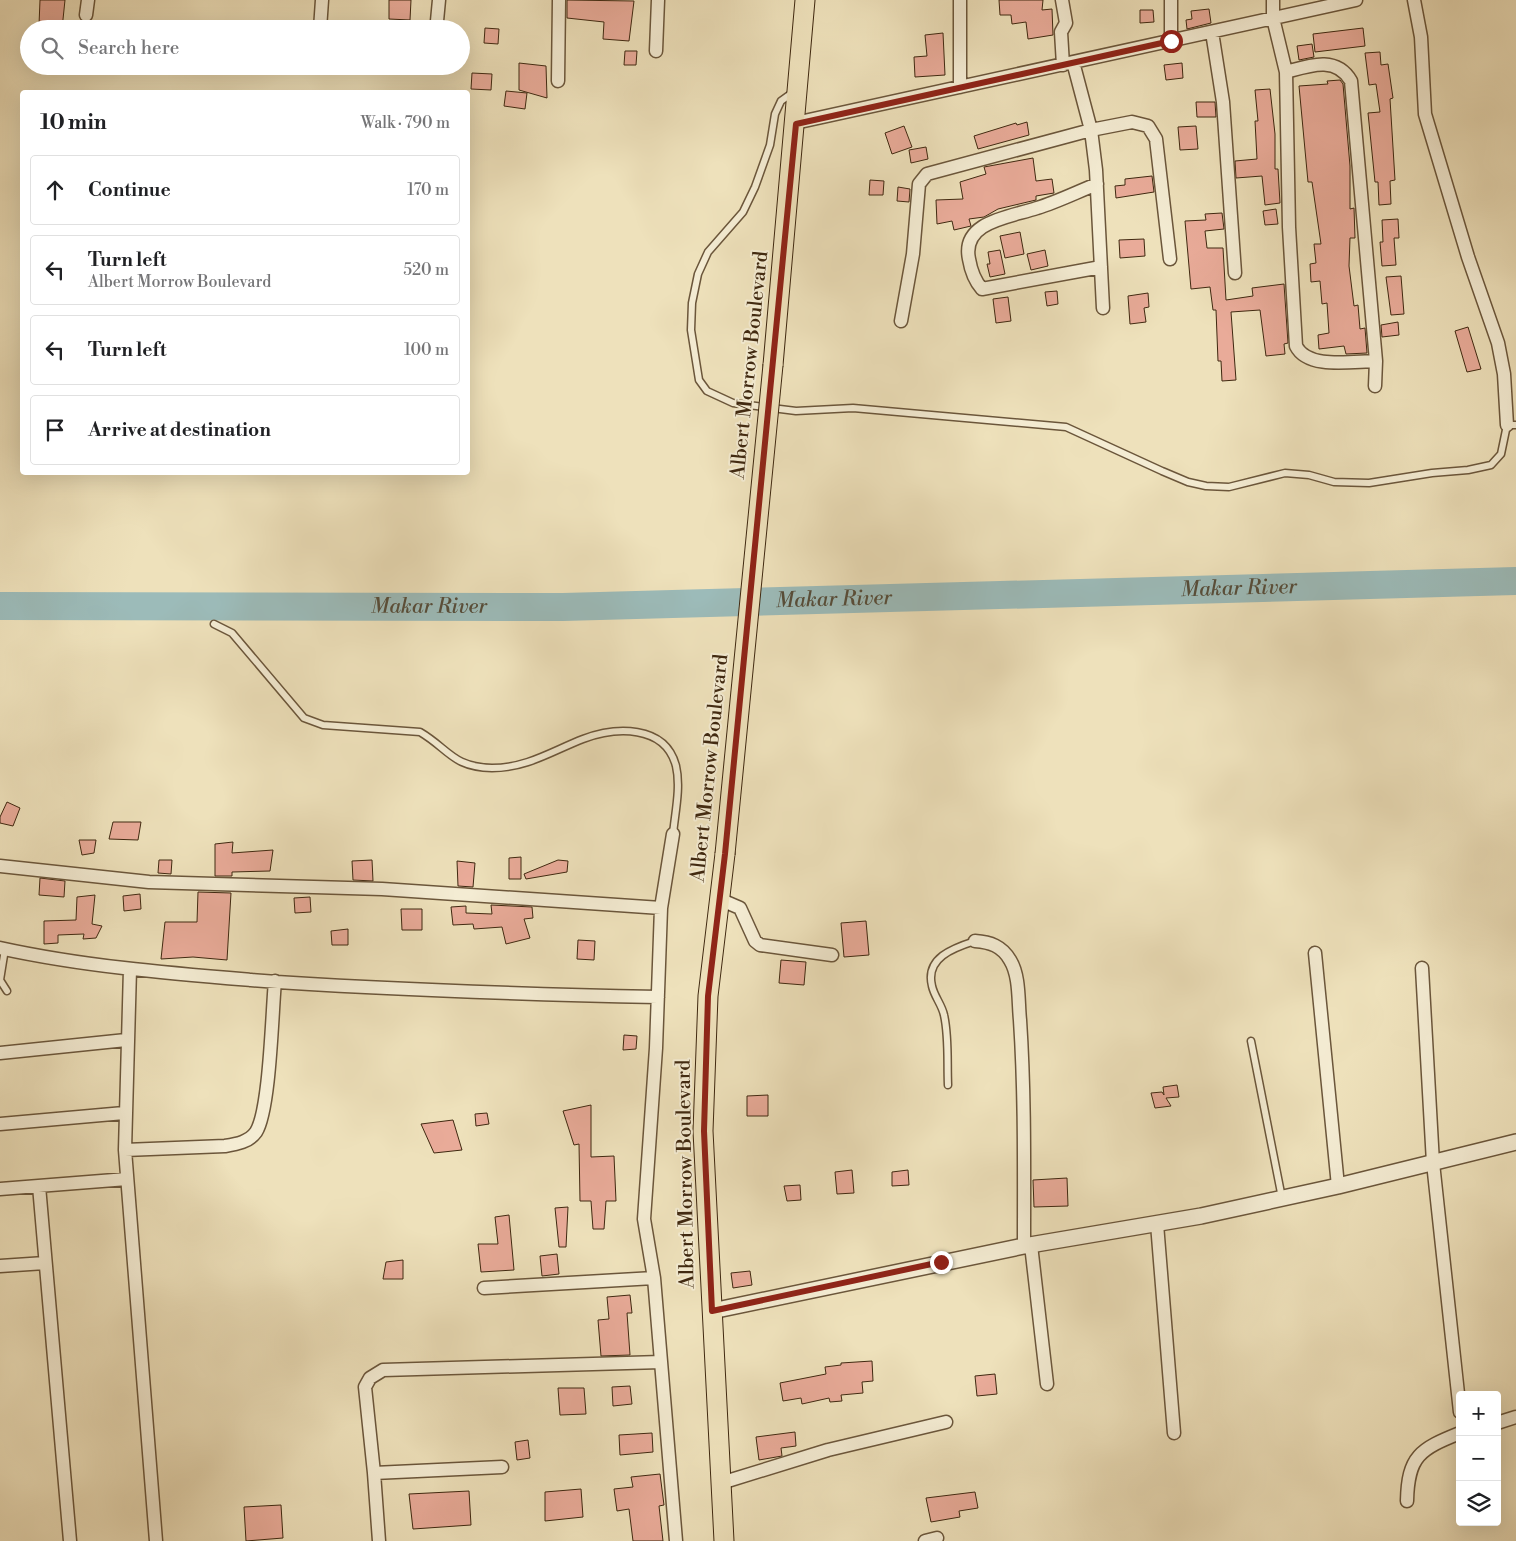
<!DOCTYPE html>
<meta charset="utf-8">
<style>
:root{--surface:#fff;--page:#f2f2f2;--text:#202124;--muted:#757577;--line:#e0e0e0}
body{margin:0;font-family:"Libre Bodoni",serif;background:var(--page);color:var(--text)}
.controls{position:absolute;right:15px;bottom:15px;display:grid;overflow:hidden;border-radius:5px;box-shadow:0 5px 20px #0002}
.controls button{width:45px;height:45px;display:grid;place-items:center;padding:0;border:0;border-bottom:1px solid var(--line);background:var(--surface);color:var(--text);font:25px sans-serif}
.stop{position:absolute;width:15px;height:15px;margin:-11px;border:4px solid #8f2418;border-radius:50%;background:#fff}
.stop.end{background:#8f2418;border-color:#fff;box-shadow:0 1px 5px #0008}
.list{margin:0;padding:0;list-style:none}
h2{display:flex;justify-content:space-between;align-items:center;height:65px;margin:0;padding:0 20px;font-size:21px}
h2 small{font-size:16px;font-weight:400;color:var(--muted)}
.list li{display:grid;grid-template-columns:32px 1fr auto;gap:15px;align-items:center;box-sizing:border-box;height:70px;margin:0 10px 10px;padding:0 10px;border:1px solid var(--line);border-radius:5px}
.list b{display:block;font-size:19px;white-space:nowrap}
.list p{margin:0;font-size:16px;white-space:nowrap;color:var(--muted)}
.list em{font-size:16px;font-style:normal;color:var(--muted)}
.icon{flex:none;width:28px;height:28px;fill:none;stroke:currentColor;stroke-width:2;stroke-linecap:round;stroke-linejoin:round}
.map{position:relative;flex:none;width:1516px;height:1541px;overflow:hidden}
.search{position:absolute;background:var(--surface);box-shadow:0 5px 20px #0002;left:20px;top:20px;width:450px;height:55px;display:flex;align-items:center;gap:12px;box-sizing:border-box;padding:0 18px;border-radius:28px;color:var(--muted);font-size:19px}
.panel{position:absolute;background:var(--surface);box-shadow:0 5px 20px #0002;left:20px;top:90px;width:450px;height:385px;border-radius:5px}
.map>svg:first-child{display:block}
</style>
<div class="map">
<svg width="1516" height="1541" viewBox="0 0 1516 1541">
<rect width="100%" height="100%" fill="#eee1bb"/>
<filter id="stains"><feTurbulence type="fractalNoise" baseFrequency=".004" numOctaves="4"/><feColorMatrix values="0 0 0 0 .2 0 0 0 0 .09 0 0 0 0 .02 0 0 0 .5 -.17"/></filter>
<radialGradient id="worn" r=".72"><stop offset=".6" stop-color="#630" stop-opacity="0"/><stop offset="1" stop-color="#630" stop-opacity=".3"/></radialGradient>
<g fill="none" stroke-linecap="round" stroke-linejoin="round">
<!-- river -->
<path stroke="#9cbbb9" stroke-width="28" id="s1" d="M0,606L563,607L1516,581"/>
</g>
<!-- building -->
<path fill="#e9ab99" stroke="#3f2810" d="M40,0H65L62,29L39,25Z
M389,0H411L410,20L389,19Z
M567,0L634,1L629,41L603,39L604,22L567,18Z
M999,0H1043L1042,10L1052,9L1053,35L1028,39L1026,22L1012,24L1011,15H1000Z
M1209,9L1211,23L1187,29L1186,20L1192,19L1191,11Z
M1140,10H1153L1154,22L1140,23Z
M485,28L499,29L498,44L484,43Z
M1363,28L1365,46L1315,52L1313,34Z
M943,33L945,75L915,77L914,57L927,56L925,35Z
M1312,44L1314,57L1299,60L1297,46Z
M625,51H637L636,65H624Z
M1380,52L1381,65L1388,64L1393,98L1390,99L1395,180L1390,181L1391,204L1379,205L1378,182H1375L1368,113L1380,112L1376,84L1369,85L1365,53Z
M519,63L546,66L547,98L519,90Z
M1182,63L1183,78L1166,80L1164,65Z
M472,73L492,74L491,90L471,89Z
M1340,80L1343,84L1350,166V209L1354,208L1355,238H1350L1349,266L1354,306L1358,305L1360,329L1365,328L1367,353L1346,354L1344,346L1319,349L1318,335L1329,333L1327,303L1322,304L1320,281L1311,282L1310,264L1316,263L1314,244H1321L1312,182H1308L1299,86L1328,84L1327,81Z
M1270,89L1275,134V169H1278L1280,203L1265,205L1262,176L1236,178L1235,161L1257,159L1255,121H1258L1255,90Z
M506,91L527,93L525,109L504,106Z
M1196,102H1215L1216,117H1197Z
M1027,122L1029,135L978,149L974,136L1016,123L1017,125Z
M904,126L912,147L892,154L885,133Z
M1196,126L1198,149L1180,150L1178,127Z
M926,147L928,159L911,163L909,150Z
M1033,158L1036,181L1052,179L1054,193L1036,196V200L998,209L984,217L969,219L971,226L954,230L952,221L937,224L936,200L963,199L960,182L986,174L984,167Z
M1152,176L1154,192L1116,198L1115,186L1125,185V179Z
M870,180L884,181L883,195H869Z
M898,187L910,189L909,202L897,201Z
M1276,209L1278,224L1265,225L1263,211Z
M1222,213L1224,229L1205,231L1207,248H1223L1226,300L1253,296L1252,288L1284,284L1288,343L1284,344L1285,354L1266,356L1260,310L1231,312L1236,380L1222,381L1221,361H1218L1216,310H1213L1210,287L1191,289L1185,221L1206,220L1205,214Z
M1398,219L1399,238H1394L1396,265L1382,266L1380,242H1383L1382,220Z
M1020,232L1024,254L1005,258L1000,236Z
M1144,239L1145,256L1120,258L1119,240Z
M1000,250L1005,274L990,277L987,264H990L988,252Z
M1045,250L1048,266L1031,270L1027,254Z
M1401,276L1404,314L1391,315L1386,277Z
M1057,291L1058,304L1047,306L1045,292Z
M1148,293L1149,307L1144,308L1146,322L1130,324L1128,296Z
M1008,297L1011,321L996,323L993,299Z
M1398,322L1399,335L1382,337L1381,325Z
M1468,327L1481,369L1467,372L1455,331Z
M7,802L20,808L13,826L0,823V817Z
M113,822H141L138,840L109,839Z
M79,840H96L94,853L82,855Z
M233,842L232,853L273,850L270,871L232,872V876H215V844Z
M521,857V879H509V858Z
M159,860H172L171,874L158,873Z
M372,860L373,881L353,880L352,861Z
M558,860L568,861L567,872L526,879L524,874Z
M457,861L475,863L473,887L458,886Z
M40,878L65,881L64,897L39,895Z
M198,892L231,893L227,960L193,957L161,959L165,922H197Z
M140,894L141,909L124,911L123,896Z
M95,895L92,924L102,926L96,938L83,939L84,934L58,935V943L44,944V921L76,920L77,897Z
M310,897L311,912L295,913L294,898Z
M491,905L532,907L533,918L524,919L530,938L506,944L502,927L474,929L473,924L453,925L451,907L466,906V913L492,914Z
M401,909H422V930H402Z
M866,921L869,955L844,957L841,923Z
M348,929V945H332L331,931Z
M578,940L595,941L594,960L577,959Z
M781,960L806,962L804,985L779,983Z
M624,1035L637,1036L636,1049L623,1050Z
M1177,1085L1179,1097L1166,1098L1171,1106L1155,1108L1151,1093L1162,1092L1164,1095L1163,1087Z
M768,1095V1116H747V1096Z
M591,1105V1157L614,1156L616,1201H606L604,1229H593L591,1201H580L579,1144L574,1145L563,1111Z
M487,1113L489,1124L476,1126L475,1114Z
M453,1120L462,1150L434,1153L421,1124Z
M852,1170L854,1193L837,1194L835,1172Z
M908,1170L909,1185L892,1186V1172Z
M1067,1178L1068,1206L1034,1207L1033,1180Z
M800,1185L801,1200L787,1201L784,1186Z
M568,1207L566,1247H559L555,1208Z
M509,1215L514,1270L481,1272L478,1244H498L495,1217Z
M557,1254L559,1274L542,1276L540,1256Z
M403,1260V1279H383L386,1262Z
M750,1271L752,1285L733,1288L731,1273Z
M630,1295L632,1313H627L630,1355L601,1356L598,1320L609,1319L607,1297Z
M872,1361L873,1381L862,1382L863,1393L841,1395L842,1401L830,1402L829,1398L802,1404L801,1398L783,1401L780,1383L826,1374L825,1367L841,1365V1363Z
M995,1374L997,1394L977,1396L975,1376Z
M630,1386L632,1404L613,1406L612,1387Z
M558,1388H584L586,1414L560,1415Z
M795,1432L796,1446L781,1448L782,1456L759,1460L756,1437Z
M652,1433L653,1452L620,1455L619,1435Z
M528,1440L530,1458L517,1460L515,1442Z
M660,1474L664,1505L659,1506L663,1541H633L629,1509L617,1511L614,1489L633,1487L631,1477Z
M581,1489L583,1517L545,1521V1492Z
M469,1491L471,1525L413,1529L409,1494Z
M975,1492L978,1508L959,1511L960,1517L931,1522L926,1498Z
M281,1505L283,1538L246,1541L244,1507Z"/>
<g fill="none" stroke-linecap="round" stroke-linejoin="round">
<defs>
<path id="service" d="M795,91L781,101L775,114L770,145L755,187L743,212L708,252L698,274L692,303L691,330L699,380L707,391L733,403L796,411L853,408L1066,427L1162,471L1188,482L1206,486L1229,487L1285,473L1309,475L1334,482L1369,483L1432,473L1468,470L1491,465L1501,454L1507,425H1516
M214,624L232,633L304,718L323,725L420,732C449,749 452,767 492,768C527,768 552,751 583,739C615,727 665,724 676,766C681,787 675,813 673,834
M0,980L5,949
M0,980L7,991
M1251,1041L1282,1198
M948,1085C947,1062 949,1037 944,1015C942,1005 934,996 932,986C925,958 953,948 975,941"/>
<path id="minor" d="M1062,0L1066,23L1061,32L1063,65
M1273,0V18L1286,72L1289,227L1296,346C1308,370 1353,361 1376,361
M1414,0L1421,37L1425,114L1468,257L1498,343L1504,374L1507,425
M86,15L88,0
M437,21L439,0
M320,29L322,0
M1212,32L1223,102L1235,273
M1171,41V0
M656,51L658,0
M1073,62L1091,130L1096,170L1103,308
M1286,72C1308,66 1336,55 1351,81L1376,361L1375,386
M558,81L559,0
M960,87V0
M795,123L1356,0
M1097,184C1077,192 1057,202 1037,208C1011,217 961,221 969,259C971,271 974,280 982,289L1101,267
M901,321L913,254L919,184L927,174L1091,130L1132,122L1148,126L1156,139L1170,259
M673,834L661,908L656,1048L644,1219L654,1278L676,1541
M0,866L149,882L382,889L661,908
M719,899L740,908L755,941L760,945L832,955
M975,941C990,942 1002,946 1010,960C1020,976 1018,1001 1020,1020C1025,1095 1024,1171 1024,1246
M0,948C82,966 167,973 251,980C386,990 522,994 658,997
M1315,953L1338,1186
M1422,968L1433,1163L1460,1412
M130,969L125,1150L156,1541
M0,1053L126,1040
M0,1124L124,1113
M125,1150L225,1146C237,1144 249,1142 256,1132C270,1110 272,1012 275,981
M39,1186L70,1541
M0,1189L127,1179
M1157,1224L1174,1433
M1031,1245L1047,1384
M0,1266L45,1263
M484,1288L654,1278
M1497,1423L1516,1417
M374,1473L365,1387L370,1378L383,1370L661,1362
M721,1483L828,1450L946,1422
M1407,1501C1408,1456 1420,1449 1460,1433
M379,1541L374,1473L502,1467
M925,1541L937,1538"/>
<path id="tertiary" d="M712,1311L1024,1246L1201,1216L1338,1186L1516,1142"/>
<path id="primary" d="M773,365L805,0
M724,1541L703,1131L708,996L725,854"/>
</defs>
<!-- service casing -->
<use href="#service" stroke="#6b563b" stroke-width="9"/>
<!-- minor casing -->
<use href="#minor" stroke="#6b563b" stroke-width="15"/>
<!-- tertiary casing -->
<use href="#tertiary" stroke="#6b563b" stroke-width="18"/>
<!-- primary casing -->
<use href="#primary" stroke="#3f2810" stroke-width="21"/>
<!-- service -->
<use href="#service" stroke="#f4ecd3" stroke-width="6"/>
<!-- minor -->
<use href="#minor" stroke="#f4ecd3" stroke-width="12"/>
<!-- tertiary -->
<use href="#tertiary" stroke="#f4ecd3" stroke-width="15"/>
<!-- primary -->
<use href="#primary" stroke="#eee1bb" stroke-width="19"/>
<defs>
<path id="primary-bridge" d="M725,854L773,365"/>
</defs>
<!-- primary-bridge casing -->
<use href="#primary-bridge" stroke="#3f2810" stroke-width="21" stroke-linecap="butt"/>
<!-- primary-bridge -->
<use href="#primary-bridge" stroke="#eee1bb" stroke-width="19"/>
</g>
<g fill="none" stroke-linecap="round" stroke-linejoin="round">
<!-- route -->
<path stroke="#8f2418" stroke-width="6" d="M941,1262L712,1311L704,1131L708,996L725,854L796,124L1171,41"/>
</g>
<g text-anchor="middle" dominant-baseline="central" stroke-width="4" stroke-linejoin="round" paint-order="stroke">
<!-- street labels -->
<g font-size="20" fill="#3f2810" stroke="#f4ecd3">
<text transform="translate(750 365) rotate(-84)">Albert Morrow Boulevard</text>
<text transform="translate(710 768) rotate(-84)">Albert Morrow Boulevard</text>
<text transform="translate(686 1174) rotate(-91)">Albert Morrow Boulevard</text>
</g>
<!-- water labels -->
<g font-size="21" font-style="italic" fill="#564d3a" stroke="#f4ecd3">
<text stroke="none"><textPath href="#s1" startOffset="1239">Makar River</textPath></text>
<text stroke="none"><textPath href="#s1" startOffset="834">Makar River</textPath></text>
<text stroke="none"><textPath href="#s1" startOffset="429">Makar River</textPath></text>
</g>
</g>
<rect width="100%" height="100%" filter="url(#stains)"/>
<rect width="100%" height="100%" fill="url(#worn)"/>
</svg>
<div class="controls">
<button>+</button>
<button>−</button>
<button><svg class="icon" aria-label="layers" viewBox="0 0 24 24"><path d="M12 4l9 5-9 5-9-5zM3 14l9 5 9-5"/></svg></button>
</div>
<div class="stop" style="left:1171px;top:41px"></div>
<div class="stop end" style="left:941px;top:1262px"></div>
<div class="search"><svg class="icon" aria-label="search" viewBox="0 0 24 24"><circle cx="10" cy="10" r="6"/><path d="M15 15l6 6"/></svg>Search here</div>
<section class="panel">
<h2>10 min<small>Walk · 790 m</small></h2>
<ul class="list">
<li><svg class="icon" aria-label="ahead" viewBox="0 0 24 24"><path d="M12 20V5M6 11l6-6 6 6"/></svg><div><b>Continue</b></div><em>170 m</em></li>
<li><svg class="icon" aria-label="left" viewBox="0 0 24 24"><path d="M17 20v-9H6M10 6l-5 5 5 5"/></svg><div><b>Turn left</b><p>Albert Morrow Boulevard</p></div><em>520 m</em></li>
<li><svg class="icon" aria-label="left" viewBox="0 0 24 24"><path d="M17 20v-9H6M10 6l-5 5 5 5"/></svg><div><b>Turn left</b></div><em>100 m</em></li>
<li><svg class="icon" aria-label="arrive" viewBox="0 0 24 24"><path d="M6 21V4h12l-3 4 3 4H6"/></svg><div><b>Arrive at destination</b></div></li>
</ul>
</section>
</div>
